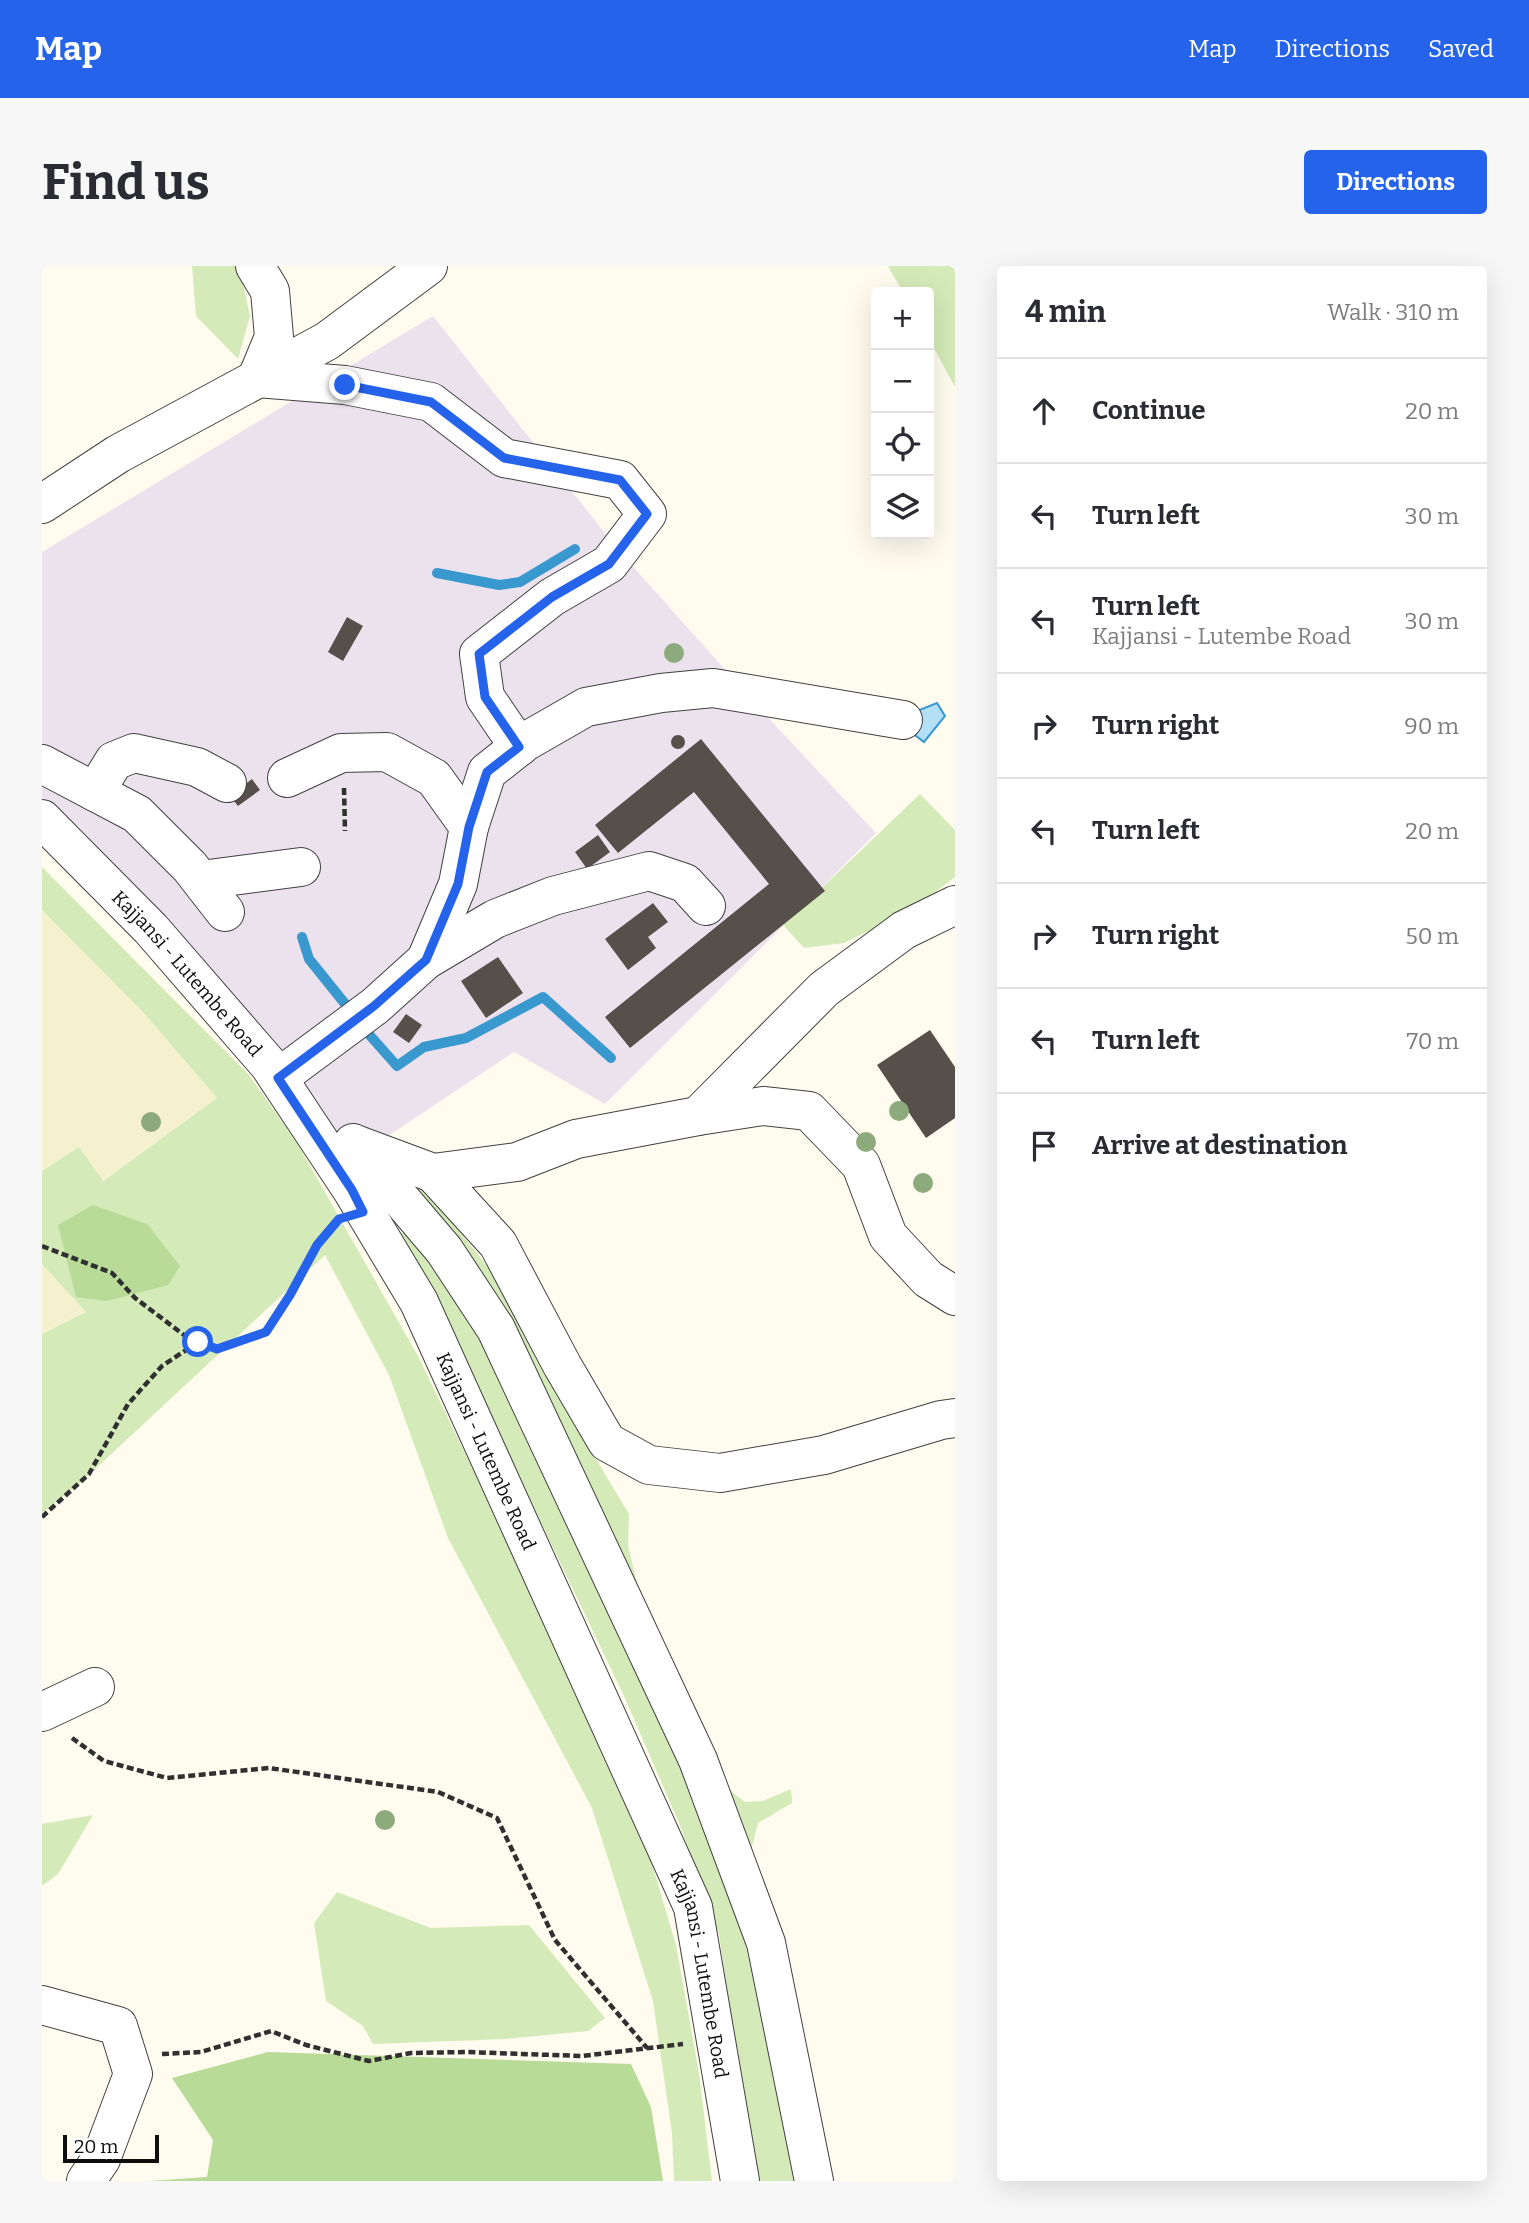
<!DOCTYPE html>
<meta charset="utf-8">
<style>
:root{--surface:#fff;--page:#f7f7f7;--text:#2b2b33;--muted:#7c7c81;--line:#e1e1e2;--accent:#2563eb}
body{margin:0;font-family:Bitter,serif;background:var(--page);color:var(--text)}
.controls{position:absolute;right:21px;top:21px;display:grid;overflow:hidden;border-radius:7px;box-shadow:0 7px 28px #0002}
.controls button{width:63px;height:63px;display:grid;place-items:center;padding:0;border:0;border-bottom:2px solid var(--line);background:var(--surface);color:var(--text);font:35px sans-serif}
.scale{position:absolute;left:21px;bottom:18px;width:96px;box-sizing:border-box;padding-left:7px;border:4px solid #0e0e0e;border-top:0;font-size:19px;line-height:24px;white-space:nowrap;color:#0e0e0e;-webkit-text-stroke:5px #fff;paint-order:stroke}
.stop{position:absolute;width:21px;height:21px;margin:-16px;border:5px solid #2563eb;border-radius:50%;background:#fff}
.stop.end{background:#2563eb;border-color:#fff;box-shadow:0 2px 7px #0008}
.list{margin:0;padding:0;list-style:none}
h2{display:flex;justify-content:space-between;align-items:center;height:91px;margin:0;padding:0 28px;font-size:30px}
h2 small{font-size:23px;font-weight:400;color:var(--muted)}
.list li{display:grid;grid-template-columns:46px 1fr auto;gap:21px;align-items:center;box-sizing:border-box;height:105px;padding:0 28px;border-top:2px solid var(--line)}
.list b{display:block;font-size:26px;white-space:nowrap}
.list p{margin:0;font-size:23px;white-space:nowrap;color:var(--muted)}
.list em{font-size:23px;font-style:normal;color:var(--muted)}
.icon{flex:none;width:38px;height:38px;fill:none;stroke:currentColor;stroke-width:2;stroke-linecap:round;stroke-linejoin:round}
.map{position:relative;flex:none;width:913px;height:1915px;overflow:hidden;border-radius:7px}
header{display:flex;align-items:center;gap:42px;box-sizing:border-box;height:98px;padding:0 35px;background:var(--accent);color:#fff}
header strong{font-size:33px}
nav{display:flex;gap:38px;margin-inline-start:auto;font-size:24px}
.intro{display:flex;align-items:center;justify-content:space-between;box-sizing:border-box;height:168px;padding:0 42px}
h1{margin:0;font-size:49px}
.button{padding:18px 32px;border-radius:7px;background:var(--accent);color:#fff;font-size:24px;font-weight:700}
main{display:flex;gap:42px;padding:0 42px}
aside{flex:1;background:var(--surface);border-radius:7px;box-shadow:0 7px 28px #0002}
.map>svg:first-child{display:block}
</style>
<header>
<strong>Map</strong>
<nav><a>Map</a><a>Directions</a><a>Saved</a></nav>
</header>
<div class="intro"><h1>Find us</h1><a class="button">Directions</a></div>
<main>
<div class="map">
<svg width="913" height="1915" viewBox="0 0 913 1915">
<rect width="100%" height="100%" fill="#fffbef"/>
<!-- industrial -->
<path fill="#ebe2ed" d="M391,50L578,286L721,446L834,567L563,838L472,786L307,896L278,842L201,740L37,561L0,532V286Z"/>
<!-- farmland -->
<path fill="#f5f1cf" d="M0,644L101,746L175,832L60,915L37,881L0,905Z
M0,998L44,1046L0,1068Z"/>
<!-- green -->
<path fill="#d4eab8" d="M150,0H197L208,50L196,93L154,50Z
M846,0H913V121L887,73V26H861Z
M878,528L913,564V611L871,643L802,677L762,682L741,659Z
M0,601L207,809L255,877L376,1090L437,1216L610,1598L634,1679L657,1807L670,1915H632L630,1867L611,1735L550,1542L406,1272L347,1109L283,989L36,1219L0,1247V1068L44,1046L0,998V905L37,881L61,915L175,832L101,746L0,644Z
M371,912L394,936L465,1025L521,1138L587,1248L586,1280L602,1345L374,934Z
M361,966L430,1046L618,1452L688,1618L717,1733L757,1915H713L677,1668L637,1557L582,1430L403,1056L355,974Z
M678,1517L703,1536L721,1535L749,1523L750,1537L716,1557L709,1584Z
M51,1549L16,1608L0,1620V1558Z
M295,1626L389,1662L487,1659L563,1752L546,1765L464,1773L331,1778L321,1760L284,1735L272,1657Z"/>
<!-- forest -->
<path fill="#b8db97" d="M51,939L105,958L138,1000L126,1019L65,1035L34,1031L16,959Z
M226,1786L589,1798L609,1841L621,1915H107L165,1911L171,1874L130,1812Z"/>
<!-- water -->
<path fill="#b3e0f7" stroke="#3999cf" stroke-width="2" d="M895,437L903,450L882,476L869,466L875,445Z"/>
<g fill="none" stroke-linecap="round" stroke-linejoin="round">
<!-- stream -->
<path stroke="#3999cf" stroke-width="10" d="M395,307L457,319L478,316L533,283
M260,671L267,693L304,739
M324,765L355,800L382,781L424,772L501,731L569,792"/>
</g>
<!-- building -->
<path fill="#574f4a" d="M305,351L321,360L301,395L286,386Z
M629 476a7 7 0 1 1 14 0a7 7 0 1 1-14 0Z
M659,473L783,625L588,782L563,751L727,618L652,526L576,587L553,559Z
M210,513L218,524L196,540L188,530Z
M556,569L568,586L545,603L533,586Z
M611,637L626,656L606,671L614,682L586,704L563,673Z
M456,691L481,727L444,752L419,715Z
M364,748L380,759L367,777L351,766Z
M888,764L913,801V852L884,872L835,799Z"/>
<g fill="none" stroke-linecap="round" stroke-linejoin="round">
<defs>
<g id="minor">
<path d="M213,0L228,25L232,71L215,112L303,119L389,136L462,192L578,214L605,248L567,298L510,331L437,388L443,431L477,481"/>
<path d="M0,238L76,188L285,75L386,0"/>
<path d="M0,498L95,548L148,601L183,646"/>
<path d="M245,512L299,487L345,486L392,512L427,561L416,618L384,694"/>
<path d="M53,526L72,495L92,487L155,501L185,517"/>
<path id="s1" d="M0,553L109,663L227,799L310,924L377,1036L651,1641L698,1915"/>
<path d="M427,561L445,506L483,476L544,441L619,427L671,422L861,454"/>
<path d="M159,614L259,601"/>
<path d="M236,812L333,740L384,694L453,653L511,630L607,605L643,617L664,640"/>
<path d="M656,850L782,723L862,664L913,639"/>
<path d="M311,877L402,984L454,1063L656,1494L724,1677L772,1915"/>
<path d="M313,878L391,907L475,896L534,873L656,850L721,840L767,845L819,899L846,970L886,1013L913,1030"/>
<path d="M391,907L456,978L520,1099L565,1176L607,1199L678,1207L782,1189L899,1154L913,1152"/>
<path d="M0,1446L53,1421"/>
<path d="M0,1739L76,1760L91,1808L59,1893L44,1915"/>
</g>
</defs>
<!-- minor casing -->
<use href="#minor" stroke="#414141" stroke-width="40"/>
<!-- path -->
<path stroke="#303030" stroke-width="4.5" stroke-dasharray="7 3.5" stroke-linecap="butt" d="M302,522L303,565
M0,980L70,1007L93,1032L146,1072L175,1083L224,1066L248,1029L275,979L293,959
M0,1251L47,1208L86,1138L120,1100L156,1076
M30,1472L62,1495L125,1512L227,1502L396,1526L455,1552L513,1674L605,1782
M120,1788L159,1786L229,1765L264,1779L327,1795L369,1787L423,1786L540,1790L641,1778"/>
<!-- minor -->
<use href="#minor" stroke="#fff" stroke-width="38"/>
</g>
<!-- trees -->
<g fill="#8daa7c">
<circle cx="632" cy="387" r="10"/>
<circle cx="857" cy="845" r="10"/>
<circle cx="109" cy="856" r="10"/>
<circle cx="824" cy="876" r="10"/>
<circle cx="881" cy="917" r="10"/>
<circle cx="343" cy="1554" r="10"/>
</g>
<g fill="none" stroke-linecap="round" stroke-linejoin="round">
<!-- route -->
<path stroke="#2563eb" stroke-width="9" d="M156,1076L175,1083L224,1066L248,1029L275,979L297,953L321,946L310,924L236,812L332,740L384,694L416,618L427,561L445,506L477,481L443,431L437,388L510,331L567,298L605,248L578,214L462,192L389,136L303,119"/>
</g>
<g text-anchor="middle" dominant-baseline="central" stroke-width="7" stroke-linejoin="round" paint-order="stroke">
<!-- street labels -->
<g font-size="19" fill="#0e0e0e" stroke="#fff">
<text stroke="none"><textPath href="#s1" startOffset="212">Kajjansi - Lutembe Road</textPath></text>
<text stroke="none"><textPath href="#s1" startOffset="779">Kajjansi - Lutembe Road</textPath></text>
<text stroke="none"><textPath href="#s1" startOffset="1346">Kajjansi - Lutembe Road</textPath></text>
</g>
</g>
</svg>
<div class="controls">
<button>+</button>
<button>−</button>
<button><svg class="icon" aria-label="locate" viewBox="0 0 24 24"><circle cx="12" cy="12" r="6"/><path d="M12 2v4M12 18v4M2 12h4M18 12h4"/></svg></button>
<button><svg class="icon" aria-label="layers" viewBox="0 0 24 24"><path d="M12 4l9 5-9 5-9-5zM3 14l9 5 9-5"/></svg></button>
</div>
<div class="scale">20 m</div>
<div class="stop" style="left:156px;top:1076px"></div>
<div class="stop end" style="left:303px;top:119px"></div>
</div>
<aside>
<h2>4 min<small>Walk · 310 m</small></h2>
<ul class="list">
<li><svg class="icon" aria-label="ahead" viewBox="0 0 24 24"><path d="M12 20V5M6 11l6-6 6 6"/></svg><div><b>Continue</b></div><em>20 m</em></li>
<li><svg class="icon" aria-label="left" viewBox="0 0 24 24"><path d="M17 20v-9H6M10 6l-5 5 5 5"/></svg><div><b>Turn left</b></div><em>30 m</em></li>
<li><svg class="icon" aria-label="left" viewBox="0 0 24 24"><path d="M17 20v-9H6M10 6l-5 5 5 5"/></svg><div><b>Turn left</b><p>Kajjansi - Lutembe Road</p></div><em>30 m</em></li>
<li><svg class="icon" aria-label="right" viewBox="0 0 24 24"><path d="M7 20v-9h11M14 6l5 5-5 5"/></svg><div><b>Turn right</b></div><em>90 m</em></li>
<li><svg class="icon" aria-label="left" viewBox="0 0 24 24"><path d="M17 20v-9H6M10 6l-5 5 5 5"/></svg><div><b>Turn left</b></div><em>20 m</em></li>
<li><svg class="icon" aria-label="right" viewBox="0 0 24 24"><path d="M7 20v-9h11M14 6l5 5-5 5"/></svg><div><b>Turn right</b></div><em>50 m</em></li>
<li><svg class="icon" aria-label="left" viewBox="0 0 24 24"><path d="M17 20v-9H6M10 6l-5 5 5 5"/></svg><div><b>Turn left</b></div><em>70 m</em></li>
<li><svg class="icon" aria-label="arrive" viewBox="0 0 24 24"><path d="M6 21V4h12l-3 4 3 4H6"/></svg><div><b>Arrive at destination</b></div></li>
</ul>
</aside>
</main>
